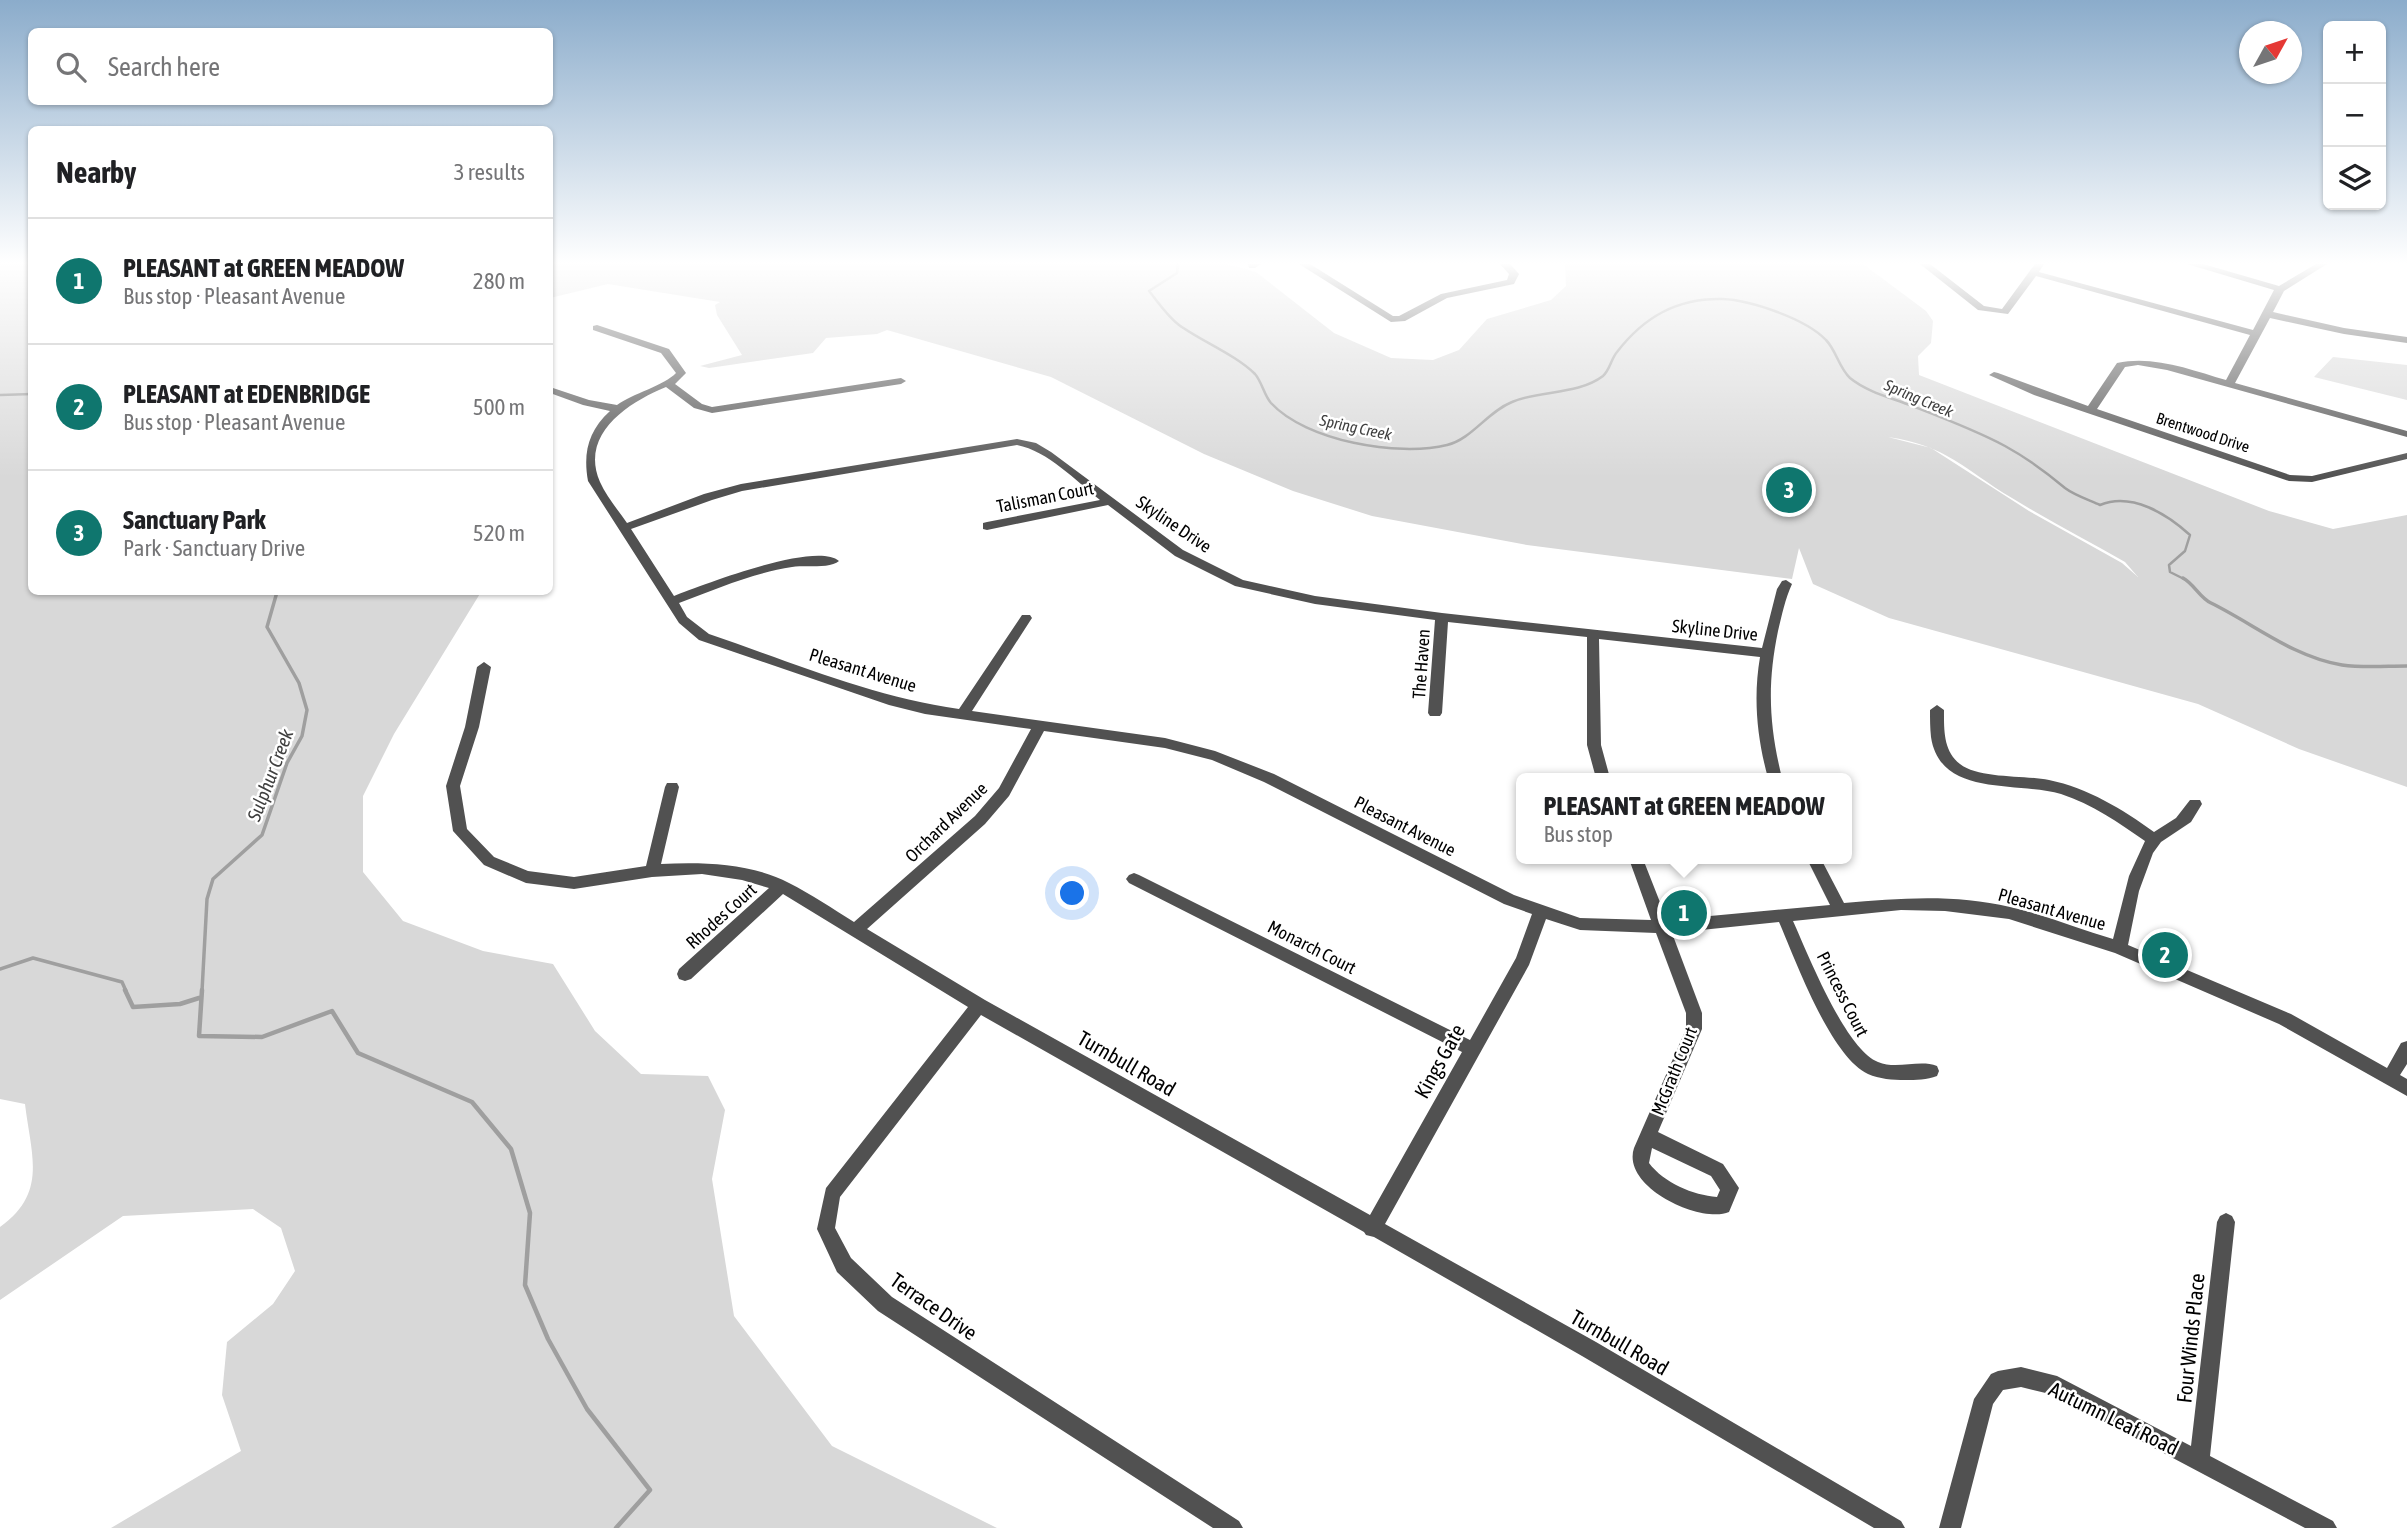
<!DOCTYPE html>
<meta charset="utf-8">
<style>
:root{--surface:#fff;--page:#f6f6f6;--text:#202124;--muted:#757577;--line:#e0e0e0;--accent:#0f766e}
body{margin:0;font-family:"Asap Condensed",sans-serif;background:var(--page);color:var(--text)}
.controls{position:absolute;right:21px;top:21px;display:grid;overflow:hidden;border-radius:10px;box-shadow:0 2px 5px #0004}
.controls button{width:63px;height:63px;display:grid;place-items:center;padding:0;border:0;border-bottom:2px solid var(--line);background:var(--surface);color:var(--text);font:35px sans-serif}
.compass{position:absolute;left:2239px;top:21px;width:63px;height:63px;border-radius:50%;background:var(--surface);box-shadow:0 2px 5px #0004;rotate:50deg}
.you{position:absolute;left:1073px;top:894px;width:24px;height:24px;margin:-18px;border:5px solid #fff;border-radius:50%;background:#1a73e8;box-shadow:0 0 0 10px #1a73e833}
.badge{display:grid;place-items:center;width:46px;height:46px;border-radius:50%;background:var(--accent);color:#fff;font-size:23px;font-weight:700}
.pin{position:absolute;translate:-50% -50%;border:4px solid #fff;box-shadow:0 2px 7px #0006}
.popup{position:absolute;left:1516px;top:773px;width:336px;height:91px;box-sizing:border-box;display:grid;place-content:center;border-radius:10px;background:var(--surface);filter:drop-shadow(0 2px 5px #0005);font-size:23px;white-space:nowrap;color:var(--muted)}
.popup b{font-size:26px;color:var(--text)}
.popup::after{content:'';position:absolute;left:50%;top:100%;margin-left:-14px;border:14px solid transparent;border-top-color:var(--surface)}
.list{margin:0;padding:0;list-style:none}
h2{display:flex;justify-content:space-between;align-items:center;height:91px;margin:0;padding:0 28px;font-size:30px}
h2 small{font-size:23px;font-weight:400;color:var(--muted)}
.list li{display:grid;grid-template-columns:46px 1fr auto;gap:21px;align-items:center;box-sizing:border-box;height:126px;padding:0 28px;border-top:2px solid var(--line)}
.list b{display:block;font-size:26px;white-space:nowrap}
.list p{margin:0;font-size:23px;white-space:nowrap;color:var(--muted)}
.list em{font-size:23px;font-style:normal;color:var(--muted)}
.icon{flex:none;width:38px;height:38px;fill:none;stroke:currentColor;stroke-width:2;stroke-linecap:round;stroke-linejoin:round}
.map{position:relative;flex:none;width:2407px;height:1528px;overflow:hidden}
.search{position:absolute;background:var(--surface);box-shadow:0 2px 5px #0004;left:28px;top:28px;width:525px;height:77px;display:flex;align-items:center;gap:18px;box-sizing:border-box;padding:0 24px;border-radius:10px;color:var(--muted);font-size:26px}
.panel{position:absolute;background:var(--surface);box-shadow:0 2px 5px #0004;left:28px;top:126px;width:525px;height:469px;border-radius:10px}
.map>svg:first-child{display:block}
</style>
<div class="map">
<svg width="2407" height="1528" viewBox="0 0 2407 1528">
<rect width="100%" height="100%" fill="#fff"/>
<!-- green -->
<path fill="#d8d8d8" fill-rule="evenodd" d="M0,264H31L32,592H481L394,734L363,796V872L403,921L483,951L553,964L595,1031L641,1074L708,1076L725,1110L712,1179L734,1316L832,1446L997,1528H111L241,1451L222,1395L227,1342L273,1304L295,1271L281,1228L253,1209L123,1216L0,1300V1227C48,1193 31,1155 25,1104L0,1099Z
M550,264H1227L1256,272L1334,333L1391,358L1433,360L1459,350L1487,319L1551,300L1566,286L1565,264H1863L1926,311L1933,321L1931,343L1918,356L1919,375L2269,511L2333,529L2407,515V787L2299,749L2198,704L1889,618L1813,584L1799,548L1792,579L1527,545L1372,516L1293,491L1204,454L1051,377L887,330L877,334L826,338L813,353L709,368L700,366L742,355L717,315L715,305L720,302L608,284L550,298ZM1888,437C1948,446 1963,469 2012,498C2049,521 2088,541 2125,562L2138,577L2122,563L2029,511L1931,448Z
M2333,357L2407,365V400L2314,377Z"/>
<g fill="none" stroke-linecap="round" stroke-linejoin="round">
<!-- stream-far2 -->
<path stroke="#9f9f9f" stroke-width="2.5" d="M1178,264L1177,273L1149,291C1158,302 1167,316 1179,325C1201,341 1236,355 1255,374C1262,382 1264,395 1271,403C1306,441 1398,457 1447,445C1472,439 1487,412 1512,402C1540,390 1578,395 1603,376C1610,370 1611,359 1617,352C1644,317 1677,298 1722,299C1751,300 1806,319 1826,340C1836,350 1839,368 1850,378C1867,392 1892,398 1912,406C1943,418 1975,430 2005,446C2027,458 2046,472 2065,488C2074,495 2089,500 2100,505C2132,492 2167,514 2190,535L2185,551L2169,565L2170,572L2186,580
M0,395L32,394"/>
<!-- stream-far1 -->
<path stroke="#9f9f9f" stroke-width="3.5" d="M2183,578C2194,584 2200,598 2211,603C2254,624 2293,657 2342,665C2363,668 2386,666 2407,666
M0,969L33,958L122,982L126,991
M202,991L207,899L213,879L262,835L287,763L302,736L307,710L299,683L267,627L277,592"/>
<!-- stream -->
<path stroke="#9f9f9f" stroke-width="4.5" d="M125,990L133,1007L180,1004L199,998
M202,990L199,1036L262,1037L332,1011L358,1053L472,1102L511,1149L530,1213L525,1285L548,1339L587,1409L650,1490L616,1528"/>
<!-- minor -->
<path fill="#515151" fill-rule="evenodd" d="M1248,264H1261L1255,268H1249Z
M1299,264H1310L1393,316H1399L1441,294L1507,280L1509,274L1500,264H1510L1519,274L1514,284L1447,298L1405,321L1391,322Z
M1920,264H1930L1984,306L2002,309L2035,264H2044L2039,272L2253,330L2274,290L2187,264H2203L2279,286L2316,264H2327L2284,291L2273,312L2344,328L2407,337V343L2344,334L2270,318L2235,383L2407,431V437L2167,370L2138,365L2125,367L2097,409L2290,475L2312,476L2407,453V459L2312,482L2289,481L2034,395L1989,375L1994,372L1998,373L2088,406L2117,363C2154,355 2191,370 2226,380L2250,335L2036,276L2008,314L1978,310Z
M597,325L669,349L686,373L675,384L702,404L712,407L901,378L906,381L901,384L712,413L694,408L666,387C629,402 579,434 600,482C606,496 618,510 627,523L704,494L741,484L1017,439L1036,443L1051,452L1183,550L1243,580L1315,596L1442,613L1762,648L1777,589L1782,581L1786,580L1792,584C1785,599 1782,615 1778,631C1767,685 1769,725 1782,778H1768C1757,738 1753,698 1760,657L1599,639L1601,745L1610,778H1596L1587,745V637L1448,622L1442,713L1440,716H1430L1428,713L1435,620L1315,604L1235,586L1175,556L1108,505L987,530L983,529V523L987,522L1100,500C1076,481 1048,451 1017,445L742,491L712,500L631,529L674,596C703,585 815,541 839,561C830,569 805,565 792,567C753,573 716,589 679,603L687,617L709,634C791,662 873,697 959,709L1022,615H1030L1032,618L1030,621L972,711L1165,738L1215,751L1274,774L1514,895L1580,918L1651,920L1629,859H1643L1667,920L1830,905L1807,859H1821L1844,903C1899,898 1956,894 2010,907C2045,915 2079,929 2113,939L2129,876L2145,841C2119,823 2092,804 2061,794C2018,781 1940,798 1931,737C1930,728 1930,719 1930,710L1937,705L1944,710C1944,729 1943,751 1960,764C1979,779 2024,775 2049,780C2088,788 2122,809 2154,832L2176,818L2190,800H2200L2202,804L2191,822L2161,842L2153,853L2139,891L2128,945L2291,1014L2387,1068L2401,1043L2407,1041V1064L2400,1075L2407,1079V1096L2279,1024L2115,953L2009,919L1945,911L1901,910L1793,921C1808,954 1845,1049 1878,1062C1897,1070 1919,1059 1937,1066L1939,1071L1937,1076C1927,1080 1916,1080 1905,1080C1893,1080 1879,1079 1868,1074C1830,1056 1796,961 1779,922L1672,933L1702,1013V1029L1658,1132L1723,1164L1739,1188L1729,1212C1701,1224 1621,1187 1634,1148L1686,1029V1013L1656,933L1580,930L1546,919L1529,965L1385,1224L1596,1342L1901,1521L1905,1528H1874L1582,1356L1374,1237L1366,1235L1364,1232L981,1015L840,1197L835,1228L851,1258L892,1297L1239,1521L1243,1528H1213L878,1311L837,1272L817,1229L826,1188L968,1007L783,894L691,979L685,981L679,979L677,974L679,969L769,888L742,880L702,874L652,877L574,889L526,883L484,865L453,831L446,786L465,727L477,667L484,662L491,667L479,727L460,786L467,829L494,857L528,871L574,877L646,866L665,787L667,783H677L679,787L661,864C703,862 751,863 789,883C811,894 833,909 854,922L975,816L999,788L1031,729L925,714L889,705L699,640L679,623L588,481C583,453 588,431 610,411L583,405L550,393V387L589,400L617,405C632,394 665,385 676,373L661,353L593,330V326ZM1044,731L1165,748L1212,760L1264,782L1504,904L1532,914L1516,958L1470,1040L1139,875L1134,873L1129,875L1126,879L1129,883L1462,1052L1370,1215L985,1000L867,929L985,824L1009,796ZM1652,1148L1711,1176L1720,1190L1717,1197C1693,1195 1664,1183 1649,1163Z
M2226,1213L2232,1216L2235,1222L2210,1456L2333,1521L2337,1528H2305L2054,1395L2021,1387L2003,1390L1993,1404L1961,1528H1939L1974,1399L1991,1374L1998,1371L2021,1367L2057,1376L2191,1446L2217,1222L2220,1216Z"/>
</g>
<!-- sky -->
<linearGradient id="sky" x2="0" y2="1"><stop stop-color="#8baccb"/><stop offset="0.55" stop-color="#fff"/><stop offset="1" stop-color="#fff" stop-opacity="0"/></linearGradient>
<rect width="2407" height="478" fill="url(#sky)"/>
<g text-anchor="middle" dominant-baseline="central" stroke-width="5" stroke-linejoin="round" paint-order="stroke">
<!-- far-water labels -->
<g font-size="16" font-style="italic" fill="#404040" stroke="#fff">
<text transform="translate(1919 398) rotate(23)">Spring Creek</text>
<text transform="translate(1356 427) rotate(12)">Spring Creek</text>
</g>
<!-- far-street labels -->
<g font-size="16" fill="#000" stroke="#fff">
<text transform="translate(2203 432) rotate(18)">Brentwood Drive</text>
</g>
<!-- street labels -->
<g font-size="18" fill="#000" stroke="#fff">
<text transform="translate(1045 497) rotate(-11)">Talisman Court</text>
<text transform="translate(1174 524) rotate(34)">Skyline Drive</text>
<text transform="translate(1715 630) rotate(6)">Skyline Drive</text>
<text transform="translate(1421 664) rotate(-86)">The Haven</text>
<text transform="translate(863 670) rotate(17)">Pleasant Avenue</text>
<text transform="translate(946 822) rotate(-44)">Orchard Avenue</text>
<text transform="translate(1405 826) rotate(27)">Pleasant Avenue</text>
<text transform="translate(2052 909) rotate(16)">Pleasant Avenue</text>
<text transform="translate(721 916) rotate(-42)">Rhodes Court</text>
<text transform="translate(1312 947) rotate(27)">Monarch Court</text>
<text transform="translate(1843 994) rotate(63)">Princess Court</text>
<text transform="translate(1674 1071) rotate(-68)">McGrath Court</text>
</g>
<!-- water labels -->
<g font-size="19" font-style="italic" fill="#404040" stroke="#fff">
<text transform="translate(270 775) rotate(-69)">Sulphur Creek</text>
</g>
<!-- near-street labels -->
<g font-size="21" fill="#000" stroke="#fff">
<text transform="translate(1439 1061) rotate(-61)">Kings Gate</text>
<text transform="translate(1127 1063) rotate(30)">Turnbull Road</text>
<text transform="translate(934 1306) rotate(35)">Terrace Drive</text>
<text transform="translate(2190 1338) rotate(-84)">Four Winds Place</text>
<text transform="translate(1620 1342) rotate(30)">Turnbull Road</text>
<text transform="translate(2114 1418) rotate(26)">Autumn Leaf Road</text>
</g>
</g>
</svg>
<div class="controls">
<button>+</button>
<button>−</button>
<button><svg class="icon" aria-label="layers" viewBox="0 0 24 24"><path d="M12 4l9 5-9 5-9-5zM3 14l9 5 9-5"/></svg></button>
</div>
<svg class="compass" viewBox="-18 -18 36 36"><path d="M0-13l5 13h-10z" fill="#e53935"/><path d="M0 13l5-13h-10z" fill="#757577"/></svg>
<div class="you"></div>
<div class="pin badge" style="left:1684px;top:913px">1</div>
<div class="popup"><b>PLEASANT at GREEN MEADOW</b>Bus stop</div>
<div class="pin badge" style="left:2165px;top:955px">2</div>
<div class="pin badge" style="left:1789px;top:490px">3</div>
<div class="search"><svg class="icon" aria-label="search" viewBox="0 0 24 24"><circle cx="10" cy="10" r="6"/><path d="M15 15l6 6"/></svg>Search here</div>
<section class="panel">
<h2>Nearby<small>3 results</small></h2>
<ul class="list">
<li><span class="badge">1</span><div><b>PLEASANT at GREEN MEADOW</b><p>Bus stop · Pleasant Avenue</p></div><em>280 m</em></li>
<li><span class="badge">2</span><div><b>PLEASANT at EDENBRIDGE</b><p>Bus stop · Pleasant Avenue</p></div><em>500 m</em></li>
<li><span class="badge">3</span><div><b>Sanctuary Park</b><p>Park · Sanctuary Drive</p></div><em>520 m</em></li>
</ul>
</section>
</div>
